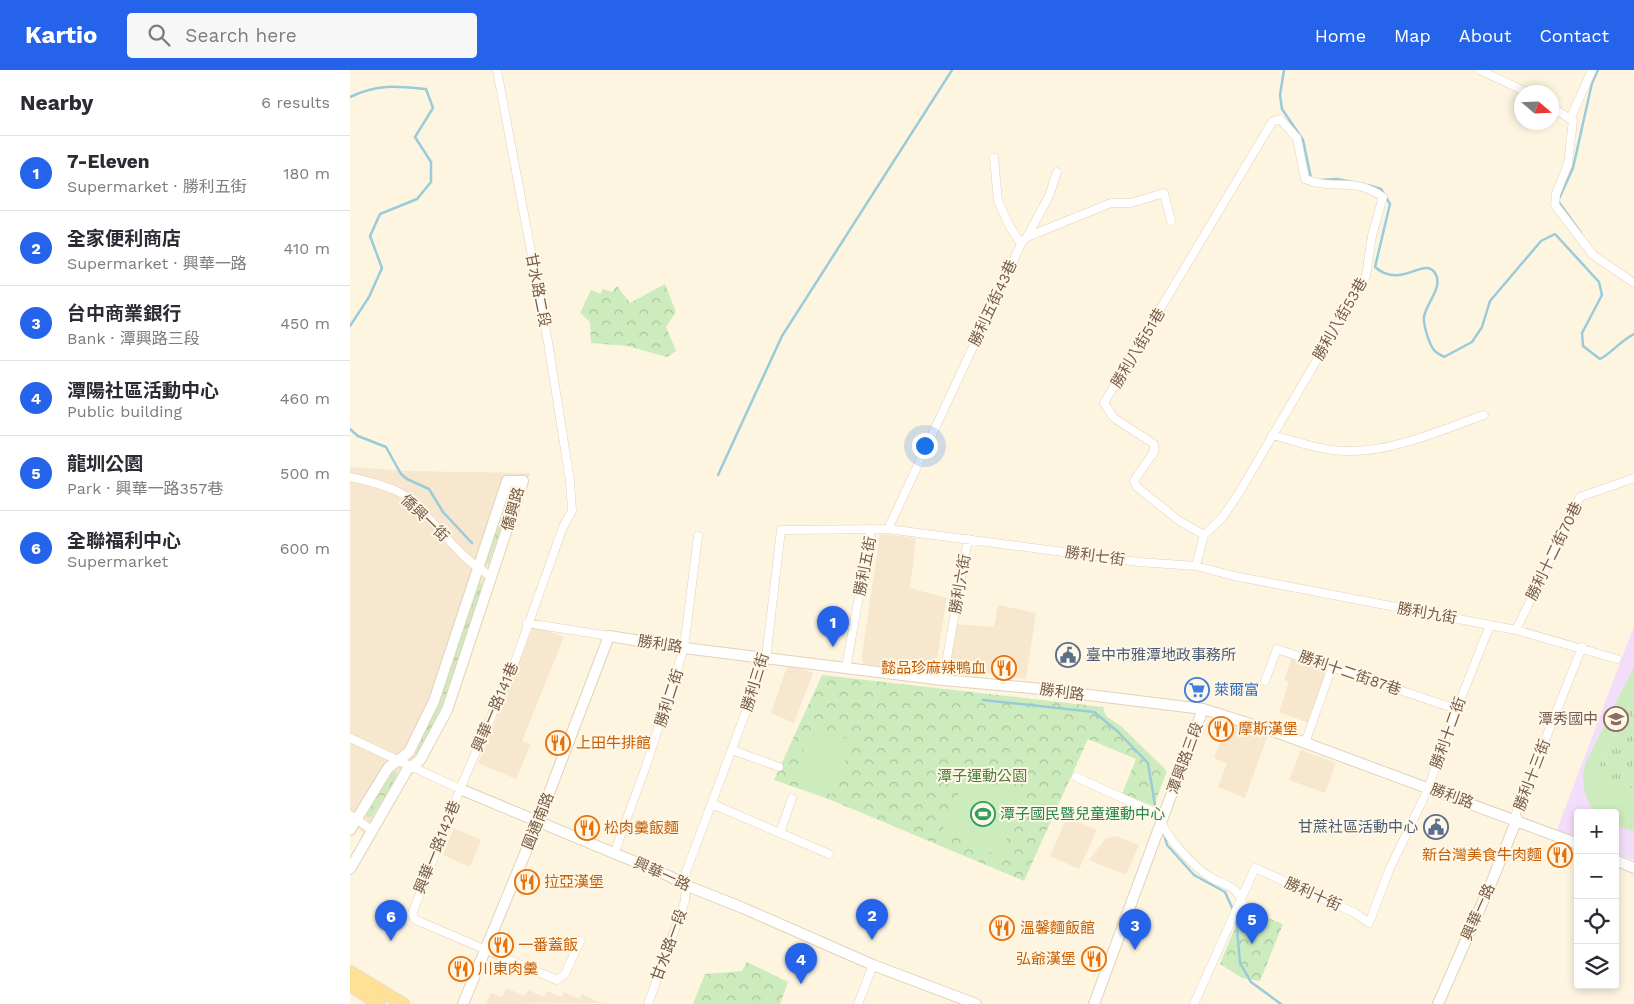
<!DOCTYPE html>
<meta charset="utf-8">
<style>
:root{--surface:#fff;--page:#f7f7f7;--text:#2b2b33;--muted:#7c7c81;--line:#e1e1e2;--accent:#2563eb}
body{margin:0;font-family:"Work Sans","Noto Sans TC",sans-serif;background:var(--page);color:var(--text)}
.controls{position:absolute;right:15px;bottom:15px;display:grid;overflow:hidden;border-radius:5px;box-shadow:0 2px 8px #0003}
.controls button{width:45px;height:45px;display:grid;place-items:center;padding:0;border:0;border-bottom:1px solid var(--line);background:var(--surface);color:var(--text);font:25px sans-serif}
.compass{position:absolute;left:1164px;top:15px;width:45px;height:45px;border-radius:50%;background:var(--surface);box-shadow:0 2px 8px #0003;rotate:109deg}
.you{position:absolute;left:574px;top:375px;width:18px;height:18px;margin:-12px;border:4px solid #fff;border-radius:50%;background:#1a73e8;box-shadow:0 0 0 8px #1a73e833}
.badge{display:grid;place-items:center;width:32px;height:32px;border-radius:50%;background:var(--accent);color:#fff;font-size:16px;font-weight:700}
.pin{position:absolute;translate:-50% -41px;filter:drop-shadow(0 1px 2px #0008)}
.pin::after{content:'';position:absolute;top:26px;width:18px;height:15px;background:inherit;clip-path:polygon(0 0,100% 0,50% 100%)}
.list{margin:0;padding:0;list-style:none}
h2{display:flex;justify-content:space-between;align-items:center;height:65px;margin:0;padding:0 20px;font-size:21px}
h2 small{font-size:16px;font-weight:400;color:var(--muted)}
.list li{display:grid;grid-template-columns:32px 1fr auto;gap:15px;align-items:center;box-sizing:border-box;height:75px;padding:0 20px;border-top:1px solid var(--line)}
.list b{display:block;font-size:19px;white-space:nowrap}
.list p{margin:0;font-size:16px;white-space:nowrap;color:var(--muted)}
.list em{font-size:16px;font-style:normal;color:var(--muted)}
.icon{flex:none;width:28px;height:28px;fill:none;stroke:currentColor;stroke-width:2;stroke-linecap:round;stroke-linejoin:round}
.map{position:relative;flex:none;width:1284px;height:934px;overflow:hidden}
header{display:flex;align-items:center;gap:30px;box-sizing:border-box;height:70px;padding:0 25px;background:var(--accent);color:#fff}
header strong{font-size:24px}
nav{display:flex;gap:28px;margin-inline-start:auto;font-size:18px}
.search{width:350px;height:45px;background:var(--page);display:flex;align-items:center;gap:12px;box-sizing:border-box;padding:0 18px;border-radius:5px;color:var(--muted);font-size:19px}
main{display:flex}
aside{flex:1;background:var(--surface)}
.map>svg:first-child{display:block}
</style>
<header>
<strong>Kartio</strong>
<div class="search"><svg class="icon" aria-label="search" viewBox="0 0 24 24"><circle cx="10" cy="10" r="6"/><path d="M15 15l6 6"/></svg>Search here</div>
<nav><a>Home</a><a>Map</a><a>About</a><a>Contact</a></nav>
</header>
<main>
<aside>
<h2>Nearby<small>6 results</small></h2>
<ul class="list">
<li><span class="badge">1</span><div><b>7-Eleven</b><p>Supermarket · 勝利五街</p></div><em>180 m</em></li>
<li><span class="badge">2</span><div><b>全家便利商店</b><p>Supermarket · 興華一路</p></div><em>410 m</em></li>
<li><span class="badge">3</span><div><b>台中商業銀行</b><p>Bank · 潭興路三段</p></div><em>450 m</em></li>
<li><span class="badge">4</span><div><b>潭陽社區活動中心</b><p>Public building</p></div><em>460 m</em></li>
<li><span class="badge">5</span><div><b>龍圳公園</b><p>Park · 興華一路357巷</p></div><em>500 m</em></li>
<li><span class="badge">6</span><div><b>全聯福利中心</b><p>Supermarket</p></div><em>600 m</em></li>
</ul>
</aside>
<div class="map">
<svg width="1284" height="934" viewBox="0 0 1284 934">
<defs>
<pattern id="grass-tufts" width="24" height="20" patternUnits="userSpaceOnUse" patternTransform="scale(1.25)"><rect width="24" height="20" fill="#cdecbe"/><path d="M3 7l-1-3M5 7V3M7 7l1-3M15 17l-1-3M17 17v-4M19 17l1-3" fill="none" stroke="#abc29c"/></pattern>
<pattern id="forest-crowns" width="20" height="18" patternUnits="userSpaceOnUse" patternTransform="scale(1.25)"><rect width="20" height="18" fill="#cdecbe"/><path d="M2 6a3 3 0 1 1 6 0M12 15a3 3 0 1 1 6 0" fill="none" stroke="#abc29c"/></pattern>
</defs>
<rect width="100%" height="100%" fill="#fef5e0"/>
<!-- residential -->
<path fill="#f6e7ce" d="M0,397L57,401L180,403L101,643L76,693L60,706L22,770L0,752Z
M530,464L566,468L560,518L597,528L586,595L580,600L513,594L512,585Z
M648,535L686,543L676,609L598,597L603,554L644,557Z
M184,555L214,567L172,671L181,674L166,709L128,693Z
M942,587L978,600L959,653L929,642L939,612L934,610Z
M438,594L463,603L444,653L421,643Z
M879,650L918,665L895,728L868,717L877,693L864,688Z
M951,680L986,693L975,723L939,710Z
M717,747L747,760L729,799L700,786Z
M104,758L131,770L120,797L93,785Z
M765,766L789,775L776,805L739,790L755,769Z
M156,918L175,926L178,920L194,927L197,921L211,927L214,922L229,929L232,924L251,933L136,934L141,923L152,927Z"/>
<!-- education -->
<path fill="#f2ddfa" d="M1284,556V790L1265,784V743H1228V770L1206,762Z"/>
<!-- grass -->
<path fill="url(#grass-tufts)" d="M1284,626V719L1246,702Z"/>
<!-- forest -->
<path fill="url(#forest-crowns)" d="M315,214L326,242L316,257L326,281L317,287L277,276L241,273L240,252L230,243L241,220L250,224L253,219L262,222L267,216L280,233Z
M162,418L165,420L163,425L138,494L135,493L136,489L159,419Z
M129,512L133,515L92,637L67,685L65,684Z
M472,605L753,637L756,646L771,656L817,701L804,736L772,724L786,689L738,669L674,811L481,730L424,710Z
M46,700L47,706L22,747L17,748V744L42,703Z
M893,838L933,854L910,911L892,908L870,894Z
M397,892L438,912L430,934H343L355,904L392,901Z"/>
<!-- pitch -->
<path fill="#cdecbe" d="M1284,597V626L1246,701L1284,719V761L1265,756V743H1246C1234,728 1230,710 1236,692Z
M463,655L503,671L482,725L442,709Z
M618,702L675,727L649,786L592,761Z"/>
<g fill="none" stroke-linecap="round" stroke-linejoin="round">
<!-- stream -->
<path stroke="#99cbdb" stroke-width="2.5" d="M934,0L930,25L932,39L953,70L961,108
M0,27C28,14 46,16 76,19L83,38L65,67L81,92V112L67,129L30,144L20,166L32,198L19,227L0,256
M971,110L987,109L1013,114
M1018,115L1031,119L1040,134L1025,197C1051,220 1074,186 1085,203C1094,217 1076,233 1074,247C1073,254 1079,274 1084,280C1086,283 1091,285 1094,287L1122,272L1132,257L1140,231L1191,171L1205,164L1249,212L1252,225L1232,263L1233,276L1250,289C1263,282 1270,271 1284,264
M1231,163L1208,131L1223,98L1242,13L1248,0
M0,359L8,366L36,377L51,404L57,409L79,419L93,442L122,473
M368,405L432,266L602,0
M633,630L744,642L767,661L798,693L806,741
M813,761L817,775L844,805L875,822L884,842
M886,847L890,893L901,912L931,934"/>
<defs>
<path id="minor" d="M147,0L198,272L220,411L222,441L213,457L166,589L110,719L62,844L66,850L207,910L215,904L230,871
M1130,0L1176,22
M1242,0L1220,49L1223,50L1218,94L1206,124L1205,135L1243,185L1284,213
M1202,37L1220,49
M644,88L648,131L659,155L671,174
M677,167L699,126L707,102
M922,365C945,371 972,381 997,381C1043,382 1091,360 1134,345
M0,407C13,410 44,417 55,426C86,450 106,487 141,506
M538,459L671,174L677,167L761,133H781L814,123L821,151
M846,496L854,465L872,448L889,423L1016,206L1022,166L1033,127C1003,106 983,121 955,109L947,68L930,49L922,52L754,333L764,348L804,374V382L784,411L787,417L828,450L854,465
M177,553L259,566
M1166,560L1230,427L1284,408
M496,598L521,459
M593,610L618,469
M915,611L927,579L1106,639
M0,668L110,719
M955,673L982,597
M382,680L429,697
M726,707L810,745C812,764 843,796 860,807C873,815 887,815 892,832
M362,734L479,784
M0,745L22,760
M1167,749L1165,746L1232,577
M430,763L442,728
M264,784L296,696L334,578L348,466
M298,934L335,831L336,802L416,588L431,460L538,459L789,492L846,496L884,506L1166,560L1267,589
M508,934L523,895
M844,934L905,798L1005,843L1019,853L1040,798L1079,717L1092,676L1140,555"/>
<path id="tertiary" d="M110,719L319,806L335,815L393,838L523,895L626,934
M0,760L38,698L59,682L84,631L157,411H173L97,640L70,690L57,700L0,799
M1265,790L1284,798
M113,934L188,752L259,566L334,578L593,610L682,618L853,639L926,662L1228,774
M744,934L853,639
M1088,934L1142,811L1167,749"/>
<path id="primary" d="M0,902L53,934
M0,915L29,934"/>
</defs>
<!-- minor casing -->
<use href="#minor" stroke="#e3d1bb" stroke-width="9"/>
<!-- tertiary casing -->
<use href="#tertiary" stroke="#e3d1bb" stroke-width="12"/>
<!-- primary casing -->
<use href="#primary" stroke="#e1dbd6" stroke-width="14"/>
<!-- minor -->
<use href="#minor" stroke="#fff" stroke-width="8"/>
<!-- tertiary -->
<use href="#tertiary" stroke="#fff" stroke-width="10"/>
<!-- primary -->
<use href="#primary" stroke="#ffe196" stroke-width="12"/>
</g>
<!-- icons -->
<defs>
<symbol id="civic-ring" viewBox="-11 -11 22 22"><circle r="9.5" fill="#fff8e8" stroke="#5c6f8a" stroke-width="1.5"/><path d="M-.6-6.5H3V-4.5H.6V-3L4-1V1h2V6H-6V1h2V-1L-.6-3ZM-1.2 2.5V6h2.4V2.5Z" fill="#5c6f8a"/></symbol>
<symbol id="restaurant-ring" viewBox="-11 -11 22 22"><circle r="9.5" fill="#fff8e8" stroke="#e8710a" stroke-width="1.5"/><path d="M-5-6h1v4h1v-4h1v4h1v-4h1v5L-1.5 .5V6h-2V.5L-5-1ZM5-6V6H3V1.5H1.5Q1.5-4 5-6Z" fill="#e8710a"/></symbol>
<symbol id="supermarket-ring" viewBox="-11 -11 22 22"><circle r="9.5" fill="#fff8e8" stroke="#3f7fe0" stroke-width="1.5"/><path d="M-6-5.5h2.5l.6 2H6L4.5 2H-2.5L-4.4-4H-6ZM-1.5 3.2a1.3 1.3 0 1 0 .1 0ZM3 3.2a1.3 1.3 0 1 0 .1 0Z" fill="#3f7fe0"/></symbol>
<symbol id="school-ring" viewBox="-11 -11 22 22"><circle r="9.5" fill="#fff8e8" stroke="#8d6e63" stroke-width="1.5"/><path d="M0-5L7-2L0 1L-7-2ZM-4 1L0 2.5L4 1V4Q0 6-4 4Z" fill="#8d6e63"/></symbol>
<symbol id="stadium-ring" viewBox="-11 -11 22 22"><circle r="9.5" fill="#fff8e8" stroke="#2e9e5b" stroke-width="1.5"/><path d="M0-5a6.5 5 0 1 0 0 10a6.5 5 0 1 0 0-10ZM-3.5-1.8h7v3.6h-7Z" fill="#2e9e5b"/></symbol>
</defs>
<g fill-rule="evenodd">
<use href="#civic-ring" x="704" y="571" width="28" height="28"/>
<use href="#restaurant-ring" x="640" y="584" width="28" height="28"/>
<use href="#supermarket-ring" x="833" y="606" width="28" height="28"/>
<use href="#school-ring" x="1252" y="635" width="28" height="28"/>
<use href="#restaurant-ring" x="857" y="645" width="28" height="28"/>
<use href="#restaurant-ring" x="194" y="659" width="28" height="28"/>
<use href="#stadium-ring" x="619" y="730" width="28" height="28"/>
<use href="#civic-ring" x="1072" y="743" width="28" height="28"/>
<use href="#restaurant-ring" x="223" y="744" width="28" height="28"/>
<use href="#restaurant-ring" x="1196" y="771" width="28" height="28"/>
<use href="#restaurant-ring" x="163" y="798" width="28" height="28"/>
<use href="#restaurant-ring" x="638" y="844" width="28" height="28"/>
<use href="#restaurant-ring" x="137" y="861" width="28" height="28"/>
<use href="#restaurant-ring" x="730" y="875" width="28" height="28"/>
<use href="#restaurant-ring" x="97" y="885" width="28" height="28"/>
</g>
<g text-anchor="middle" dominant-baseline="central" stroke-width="4" stroke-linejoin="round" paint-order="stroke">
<!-- street labels -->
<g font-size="15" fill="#775b45" stroke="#fff8e8">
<text transform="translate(188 220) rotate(79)">甘水路二段</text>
<text transform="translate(643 233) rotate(-65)">勝利五街43巷</text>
<text transform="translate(990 249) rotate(-60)">勝利八街53巷</text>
<text transform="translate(788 278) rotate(-59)">勝利八街51巷</text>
<text transform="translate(163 439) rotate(-74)">僑興路</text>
<text transform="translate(75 448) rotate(44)">僑興一街</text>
<text transform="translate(1204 481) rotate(-64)">勝利十二街70巷</text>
<text transform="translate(745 486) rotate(8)">勝利七街</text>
<text transform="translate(515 496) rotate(-79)">勝利五街</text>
<text transform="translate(610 514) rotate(-80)">勝利六街</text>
<text transform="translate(1077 543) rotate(10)">勝利九街</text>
<text transform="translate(310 574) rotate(9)">勝利路</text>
<text transform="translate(1000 603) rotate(19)">勝利十二街87巷</text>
<text transform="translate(405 612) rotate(-73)">勝利三街</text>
<text transform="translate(712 622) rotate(8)">勝利路</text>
<text transform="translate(319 628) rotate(-72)">勝利二街</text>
<text transform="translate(145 637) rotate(-67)">興華一路141巷</text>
<text transform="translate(1098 663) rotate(-70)">勝利十二街</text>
<text transform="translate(835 688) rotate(-70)">潭興路三段</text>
<text transform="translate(1182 705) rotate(-69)">勝利十三街</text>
<text transform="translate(1102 726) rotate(20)">勝利路</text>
<text transform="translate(188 751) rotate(-68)">圓通南路</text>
<text transform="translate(87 777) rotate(-68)">興華一路142巷</text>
<text transform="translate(312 804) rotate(24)">興華一路</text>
<text transform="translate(963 824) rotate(24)">勝利十街</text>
<text transform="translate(1128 842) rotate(-66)">興華一路</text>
<text transform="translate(319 875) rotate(-70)">甘水路一段</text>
</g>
<!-- service labels -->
<g font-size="15" fill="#4e5e75" stroke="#fff8e8" text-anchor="start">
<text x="736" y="585">臺中市雅潭地政事務所</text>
<text x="1068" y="757" text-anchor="end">甘蔗社區活動中心</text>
</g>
<!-- food labels -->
<g font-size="15" fill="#c56008" stroke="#fff8e8" text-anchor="start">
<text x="636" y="598" text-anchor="end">懿品珍麻辣鴨血</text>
<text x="888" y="659">摩斯漢堡</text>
<text x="226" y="673">上田牛排館</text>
<text x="254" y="758">松肉羹飯麵</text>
<text x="1192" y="785" text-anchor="end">新台灣美食牛肉麵</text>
<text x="194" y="812">拉亞漢堡</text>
<text x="670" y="858">溫馨麵飯館</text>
<text x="168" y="875">一番蓋飯</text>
<text x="726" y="889" text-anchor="end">弘爺漢堡</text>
<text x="128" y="899">川東肉羹</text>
</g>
<!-- shop labels -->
<g font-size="15" fill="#366cbe" stroke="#fff8e8" text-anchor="start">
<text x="864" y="620">萊爾富</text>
</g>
<!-- education labels -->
<g font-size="15" fill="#785e54" stroke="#fff8e8" text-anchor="end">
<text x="1248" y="649">潭秀國中</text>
</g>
<!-- park labels -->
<g font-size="15" fill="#4b7e3c" stroke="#fff8e8">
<text x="632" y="706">潭子運動公園</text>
</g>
<!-- leisure labels -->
<g font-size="15" fill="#27864d" stroke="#fff8e8" text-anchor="start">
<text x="650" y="744">潭子國民暨兒童運動中心</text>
</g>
</g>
</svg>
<div class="controls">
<button>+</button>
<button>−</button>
<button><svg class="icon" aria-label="locate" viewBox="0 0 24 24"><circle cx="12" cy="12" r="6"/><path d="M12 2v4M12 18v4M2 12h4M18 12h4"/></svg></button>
<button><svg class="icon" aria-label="layers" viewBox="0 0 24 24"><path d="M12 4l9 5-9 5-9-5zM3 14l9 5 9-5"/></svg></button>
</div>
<svg class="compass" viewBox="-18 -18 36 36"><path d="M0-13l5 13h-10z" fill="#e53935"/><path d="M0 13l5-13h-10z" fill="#7c7c81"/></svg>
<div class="you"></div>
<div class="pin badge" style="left:483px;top:577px">1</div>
<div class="pin badge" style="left:522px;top:870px">2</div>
<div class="pin badge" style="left:785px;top:880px">3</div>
<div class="pin badge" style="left:451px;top:914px">4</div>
<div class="pin badge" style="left:902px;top:874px">5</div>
<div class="pin badge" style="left:41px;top:871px">6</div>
</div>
</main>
